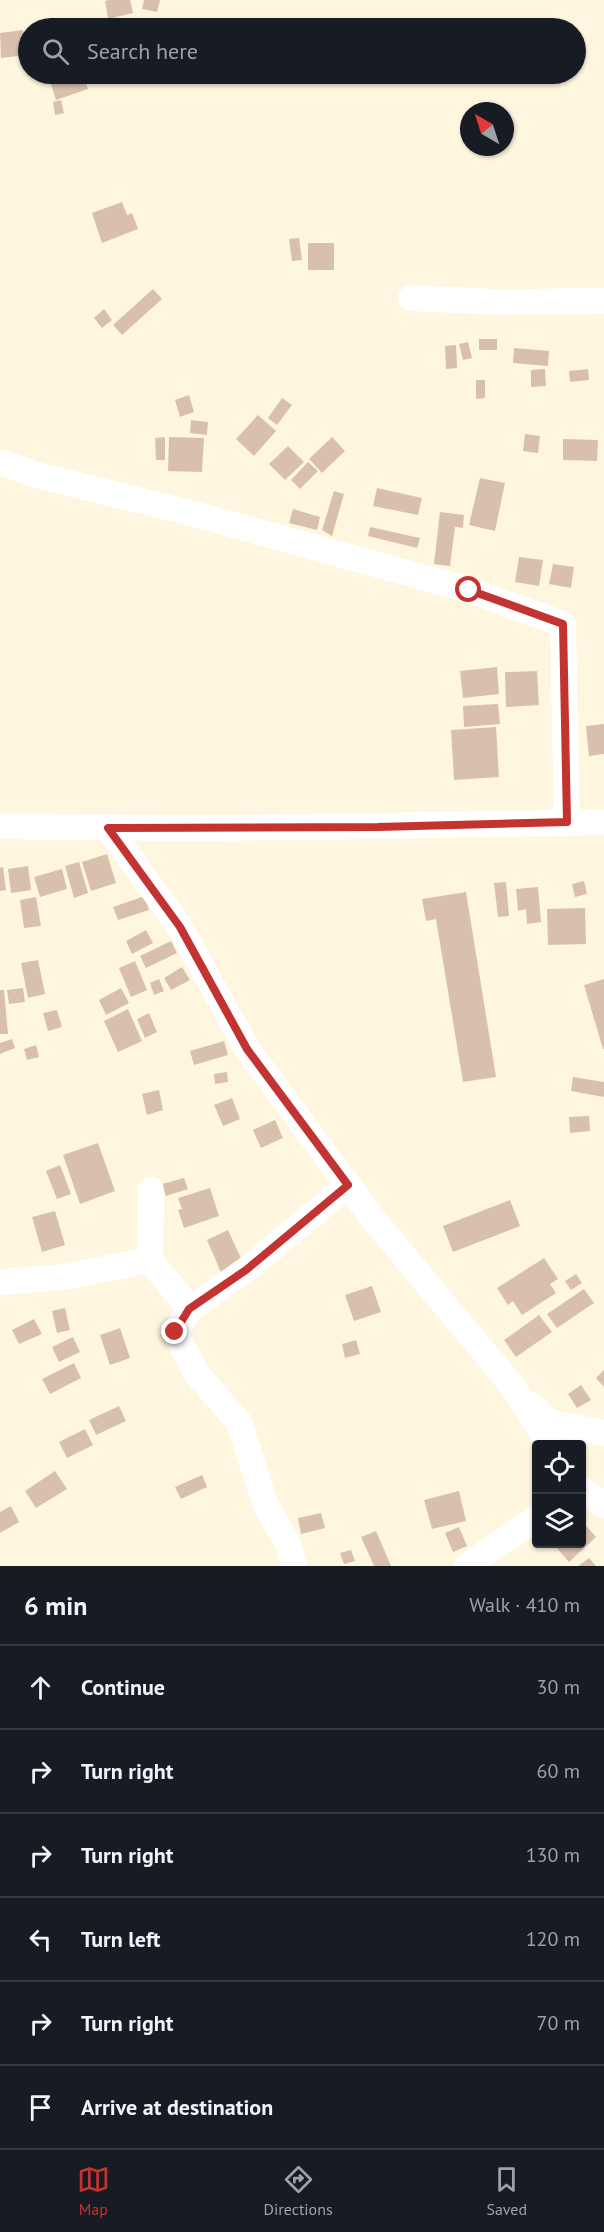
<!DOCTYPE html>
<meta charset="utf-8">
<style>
:root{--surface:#171b24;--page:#242831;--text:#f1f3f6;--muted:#9ea1a6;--line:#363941;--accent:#c23332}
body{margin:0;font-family:"PT Sans",sans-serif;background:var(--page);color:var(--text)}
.controls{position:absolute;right:18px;bottom:18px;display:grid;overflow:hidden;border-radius:6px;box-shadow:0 2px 4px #0004}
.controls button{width:54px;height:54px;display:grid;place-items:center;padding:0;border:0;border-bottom:2px solid var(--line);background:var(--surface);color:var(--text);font:30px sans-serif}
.compass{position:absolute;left:460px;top:102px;width:54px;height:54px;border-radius:50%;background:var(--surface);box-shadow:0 2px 4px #0004;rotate:321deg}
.stop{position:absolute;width:18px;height:18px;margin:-14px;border:4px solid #c23332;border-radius:50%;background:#fff}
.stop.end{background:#c23332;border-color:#fff;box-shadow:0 2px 6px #0008}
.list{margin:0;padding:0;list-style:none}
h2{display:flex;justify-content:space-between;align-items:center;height:78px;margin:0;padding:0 24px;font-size:26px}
h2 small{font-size:20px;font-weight:400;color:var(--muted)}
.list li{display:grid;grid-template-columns:39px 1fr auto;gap:18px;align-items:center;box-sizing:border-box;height:84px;padding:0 24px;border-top:2px solid var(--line)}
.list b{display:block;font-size:22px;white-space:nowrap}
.list em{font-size:20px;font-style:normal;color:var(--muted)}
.icon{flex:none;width:33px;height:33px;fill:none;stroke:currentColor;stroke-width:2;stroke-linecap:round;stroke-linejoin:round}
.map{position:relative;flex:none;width:604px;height:1566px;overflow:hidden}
.search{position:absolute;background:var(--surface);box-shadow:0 2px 4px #0004;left:18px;right:18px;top:18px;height:66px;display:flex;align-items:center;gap:15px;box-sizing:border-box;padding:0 21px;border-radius:33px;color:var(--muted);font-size:22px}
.sheet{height:582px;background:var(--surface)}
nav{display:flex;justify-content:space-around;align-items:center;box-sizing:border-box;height:84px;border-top:2px solid var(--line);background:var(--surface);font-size:16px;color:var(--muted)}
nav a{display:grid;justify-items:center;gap:3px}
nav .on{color:var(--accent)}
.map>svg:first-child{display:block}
</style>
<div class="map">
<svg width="604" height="1566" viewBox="0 0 604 1566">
<rect width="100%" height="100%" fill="#fef6df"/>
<!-- building -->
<path fill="#d9c0ac" d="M109,0H130L133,13L108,19L105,1Z
M144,0H160L157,12L142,9Z
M23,30L26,55L1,58L0,33Z
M71,74H83L88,89L56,100L50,81Z
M61,100L64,113L55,115L53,102Z
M122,202L127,215L132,213L138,229L102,243L92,213Z
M299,238L302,260L292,261L289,239Z
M308,243H334V270H308Z
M153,289L162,299L122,335L113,325Z
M104,309L112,320L102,328L94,318Z
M479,339H497V350H479Z
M468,342L472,358L463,360L459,344Z
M456,345L457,368L446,369L445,346Z
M514,348L549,351L548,366L513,363Z
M545,369L546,386L531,387V370Z
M588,369L589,380L570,382L569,371Z
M476,380H485V398L476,399Z
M189,395L194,412L180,417L175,400Z
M282,398L292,405L277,425L268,418Z
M258,415L276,431L254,456L236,439Z
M191,420L208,422L207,435L190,433Z
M525,434L540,436L538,453L523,451Z
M165,437V460H156L155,438Z
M169,437L204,438L202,472L168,471Z
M332,437L345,451L322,473L309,459Z
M563,439L598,440L597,461L563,460Z
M288,446L304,462L285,480L269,464Z
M308,462L318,471L300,489L291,480Z
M480,478L505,483L495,531L469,525Z
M377,488L422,498L418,515L373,506Z
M334,491L344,494L332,536L322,530Z
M293,509L320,517L317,530L289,523Z
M440,512L464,515L463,528L455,527L450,566L434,564Z
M370,527L420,538L417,548L368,536Z
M519,557L543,560L539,586L515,582Z
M553,564L574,567L571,588L549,584Z
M497,667L499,694L463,698L460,671Z
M537,671L539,705L506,707L505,672Z
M498,704L500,724L464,727L463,706Z
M604,724V754L589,756L586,726Z
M496,727L499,777L454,780L451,730Z
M107,854L116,883L91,891L82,862Z
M79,862L88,893L74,898L65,866Z
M28,866L31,890L11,893L8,869Z
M3,867L6,890L0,891V868Z
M62,869L67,889L40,897L34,877Z
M584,881L587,894L575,897L572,884Z
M506,882L509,916L498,917L494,883Z
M538,887L541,922L527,924L526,909L518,911L516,889Z
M466,892L496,1077L463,1082L436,919L426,921L422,899Z
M145,896L149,910L118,920L113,907Z
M36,897L41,926L24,928L20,900Z
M585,908L586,944L548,945L547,909Z
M146,930L153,943L132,954L126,941Z
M171,941L177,953L146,968L140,956Z
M38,960L45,994L28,998L21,963Z
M135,961L147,990L131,997L119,968Z
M182,967L190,980L171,990L164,978Z
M159,979L164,991L154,995L150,983Z
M604,979V1049H603L584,985Z
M23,988L25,1002L9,1004L7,990Z
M121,988L129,1003L106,1015L99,1000Z
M0,990H4L8,1034H0Z
M128,1009L142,1041L118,1052L104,1021Z
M57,1010L62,1027L48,1031L43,1013Z
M149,1013L157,1032L145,1038L137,1019Z
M12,1039L15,1048L0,1054V1043Z
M224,1041L228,1055L194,1065L190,1051Z
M36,1045L39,1057L27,1060L24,1049Z
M227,1072L228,1082L215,1084L214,1074Z
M573,1077L604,1082V1097L571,1091Z
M159,1090L163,1110L147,1115L142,1094Z
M232,1098L240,1119L223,1126L214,1105Z
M589,1116L590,1131L570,1133L569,1117Z
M275,1120L283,1138L261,1148L253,1130Z
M98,1143L115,1191L80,1204L63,1155Z
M60,1165L71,1194L57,1199L46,1171Z
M184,1178L188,1189L166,1196L162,1184Z
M210,1188L219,1216L184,1228L178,1210L182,1209L178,1198Z
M510,1200L520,1226L453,1252L443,1226Z
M55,1211L65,1245L42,1252L32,1217Z
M228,1230L245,1267L223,1277L207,1240Z
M544,1258L558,1279L550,1284L556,1293L522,1315L513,1301L508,1305L497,1288Z
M576,1274L582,1283L571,1290L565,1281Z
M372,1286L381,1312L354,1321L345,1295Z
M584,1289L594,1303L557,1328L547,1314Z
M65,1308L70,1330L57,1333L52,1311Z
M539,1315L552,1332L516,1357L504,1340Z
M34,1319L42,1334L19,1344L12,1330Z
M120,1328L130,1358L110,1365L100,1335Z
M73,1337L80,1352L59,1362L52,1347Z
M356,1340L360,1354L345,1358L342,1344Z
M74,1363L81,1378L50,1394L42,1379Z
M604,1370V1387L596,1378Z
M581,1385L591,1400L577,1408L568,1394Z
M119,1406L126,1421L96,1435L89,1420Z
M85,1429L93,1445L67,1458L59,1442Z
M55,1471L67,1489L36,1508L25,1491Z
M202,1475L207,1487L181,1499L175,1487Z
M459,1491L466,1521L432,1529L424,1500Z
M11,1506L19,1522L0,1533V1512Z
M321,1513L325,1528L301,1534L298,1518Z
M582,1521L596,1537L569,1562L556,1547L559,1544H582Z
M459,1527L467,1546L453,1552L445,1533Z
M376,1531L391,1566H374L361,1537Z
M351,1550L355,1561L344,1564L340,1553Z
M589,1558L596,1566H578Z"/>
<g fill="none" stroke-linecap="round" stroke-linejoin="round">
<!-- minor -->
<path stroke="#fff" stroke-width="26" d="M411,298L497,302L604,301
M0,462L34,474L187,512L469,590L563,624L567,822
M0,826C201,830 403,826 604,822
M108,828L180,927L247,1049L374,1220L514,1388L549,1444
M151,1190L150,1260L190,1309L246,1270L348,1185
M0,1282L65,1277L150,1260
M190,1309L175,1332L196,1373L239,1422L266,1506L288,1544L294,1566
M532,1405L550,1423L604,1433
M582,1489L604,1505
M467,1566L536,1518"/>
</g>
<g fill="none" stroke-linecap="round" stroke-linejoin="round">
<!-- route -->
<path stroke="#c23332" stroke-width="8" d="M175,1332L189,1309L246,1270L348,1185L247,1049L180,927L108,828L378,827L567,822L563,624L469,590"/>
</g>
</svg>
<div class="controls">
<button><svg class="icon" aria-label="locate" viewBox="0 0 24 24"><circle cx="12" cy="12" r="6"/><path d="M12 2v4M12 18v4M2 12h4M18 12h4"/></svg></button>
<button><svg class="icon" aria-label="layers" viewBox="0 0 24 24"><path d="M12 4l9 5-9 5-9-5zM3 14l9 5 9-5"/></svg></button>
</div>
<svg class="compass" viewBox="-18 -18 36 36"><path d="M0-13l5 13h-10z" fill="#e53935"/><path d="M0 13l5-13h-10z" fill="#9ea1a6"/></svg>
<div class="stop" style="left:469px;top:590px"></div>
<div class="stop end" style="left:175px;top:1332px"></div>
<div class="search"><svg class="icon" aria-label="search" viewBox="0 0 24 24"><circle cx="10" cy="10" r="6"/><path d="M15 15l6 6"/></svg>Search here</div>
</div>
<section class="sheet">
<h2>6 min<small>Walk · 410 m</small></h2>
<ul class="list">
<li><svg class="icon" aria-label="ahead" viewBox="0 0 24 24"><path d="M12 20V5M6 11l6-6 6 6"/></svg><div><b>Continue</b></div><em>30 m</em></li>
<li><svg class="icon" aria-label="right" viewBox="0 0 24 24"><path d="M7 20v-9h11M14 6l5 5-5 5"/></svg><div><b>Turn right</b></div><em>60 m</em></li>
<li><svg class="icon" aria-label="right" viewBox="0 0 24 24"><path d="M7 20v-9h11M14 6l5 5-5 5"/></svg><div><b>Turn right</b></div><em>130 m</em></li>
<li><svg class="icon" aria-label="left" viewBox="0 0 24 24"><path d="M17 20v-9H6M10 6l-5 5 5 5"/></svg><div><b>Turn left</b></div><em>120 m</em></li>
<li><svg class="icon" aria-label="right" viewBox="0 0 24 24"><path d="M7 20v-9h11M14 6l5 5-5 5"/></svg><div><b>Turn right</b></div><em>70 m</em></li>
<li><svg class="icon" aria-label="arrive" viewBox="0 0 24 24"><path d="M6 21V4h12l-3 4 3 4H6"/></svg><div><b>Arrive at destination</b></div></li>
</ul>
</section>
<nav>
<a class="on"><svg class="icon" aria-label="map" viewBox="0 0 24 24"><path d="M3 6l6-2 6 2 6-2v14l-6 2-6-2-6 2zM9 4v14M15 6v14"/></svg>Map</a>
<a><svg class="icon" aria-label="directions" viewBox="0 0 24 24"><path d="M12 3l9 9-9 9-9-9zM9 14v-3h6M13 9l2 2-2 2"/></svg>Directions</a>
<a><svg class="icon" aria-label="saved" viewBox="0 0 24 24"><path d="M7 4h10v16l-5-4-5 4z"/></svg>Saved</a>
</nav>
